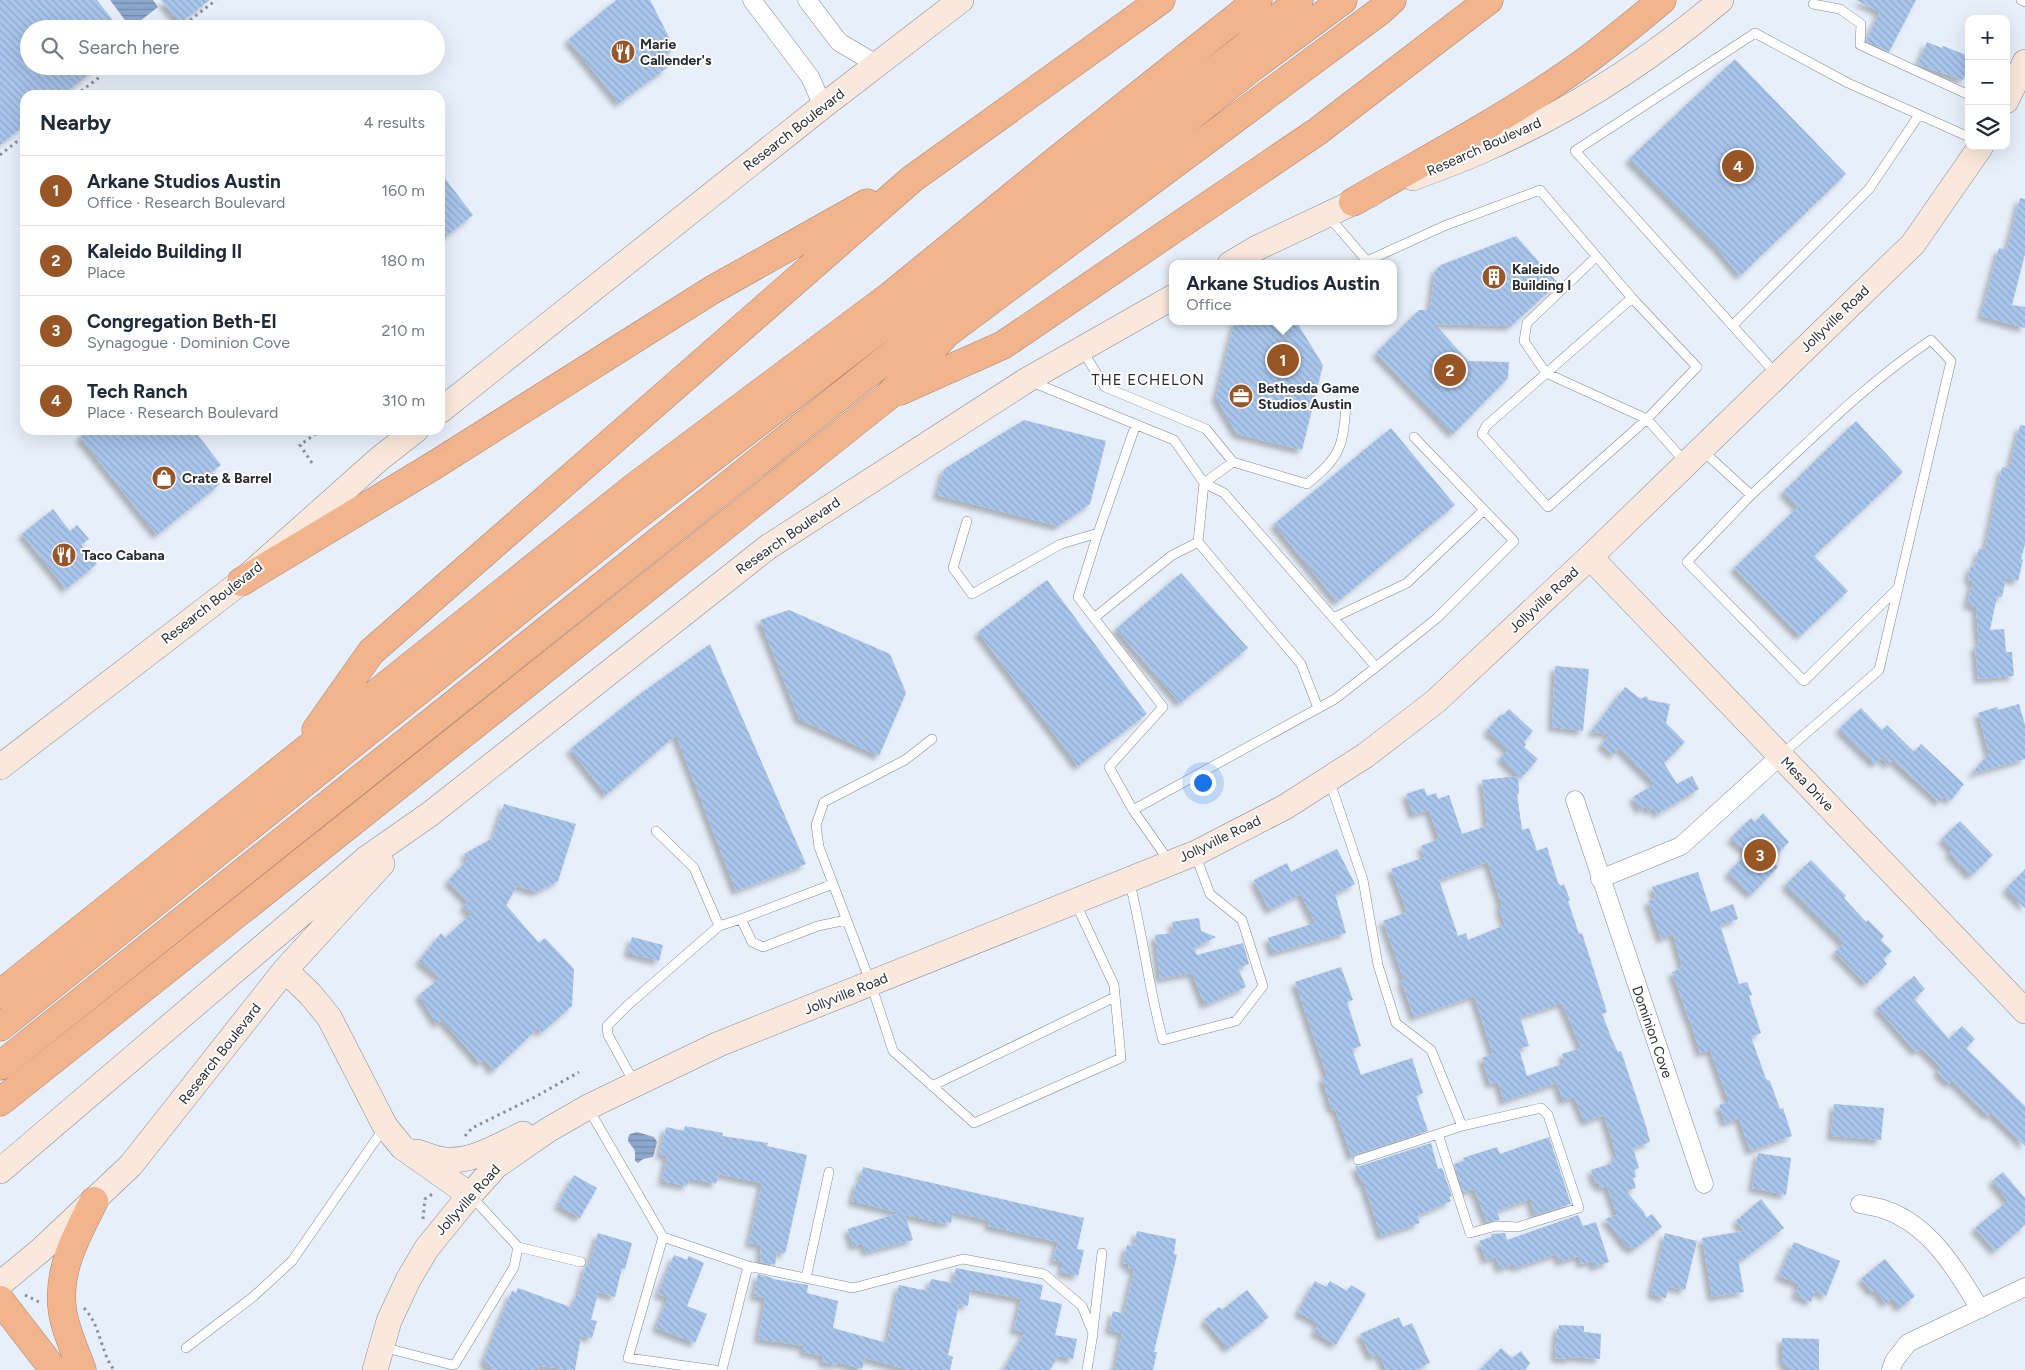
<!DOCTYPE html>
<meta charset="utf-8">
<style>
:root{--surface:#fff;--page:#f6f6f7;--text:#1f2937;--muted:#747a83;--line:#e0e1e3;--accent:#985525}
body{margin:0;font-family:Figtree,sans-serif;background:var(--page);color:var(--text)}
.controls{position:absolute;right:15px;top:15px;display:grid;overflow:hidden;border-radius:10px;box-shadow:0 5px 20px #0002}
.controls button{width:45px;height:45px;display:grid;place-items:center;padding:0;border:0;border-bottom:1px solid var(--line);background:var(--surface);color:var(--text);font:25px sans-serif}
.you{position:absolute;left:1202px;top:782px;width:18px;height:18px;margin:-12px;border:4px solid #fff;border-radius:50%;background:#1a73e8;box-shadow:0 0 0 8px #1a73e833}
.badge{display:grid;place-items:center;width:32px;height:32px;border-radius:50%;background:var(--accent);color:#fff;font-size:16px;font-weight:700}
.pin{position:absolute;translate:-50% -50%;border:2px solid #fff;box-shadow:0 1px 5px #0006}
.popup{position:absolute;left:1169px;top:260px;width:228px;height:65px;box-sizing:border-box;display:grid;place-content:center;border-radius:10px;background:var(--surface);filter:drop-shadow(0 1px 4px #0005);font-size:16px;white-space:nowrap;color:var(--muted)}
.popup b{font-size:19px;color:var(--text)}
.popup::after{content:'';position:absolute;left:50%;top:100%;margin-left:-10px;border:10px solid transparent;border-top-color:var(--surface)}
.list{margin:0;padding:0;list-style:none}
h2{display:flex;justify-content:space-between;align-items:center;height:65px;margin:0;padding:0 20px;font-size:21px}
h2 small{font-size:16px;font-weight:400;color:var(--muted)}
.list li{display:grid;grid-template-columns:32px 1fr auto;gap:15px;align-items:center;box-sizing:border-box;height:70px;padding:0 20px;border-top:1px solid var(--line)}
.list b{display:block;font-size:19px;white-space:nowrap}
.list p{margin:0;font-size:16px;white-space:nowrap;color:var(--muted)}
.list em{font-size:16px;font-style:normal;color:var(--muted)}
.icon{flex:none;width:28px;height:28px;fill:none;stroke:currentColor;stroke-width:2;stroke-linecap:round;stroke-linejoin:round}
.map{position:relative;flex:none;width:2025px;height:1370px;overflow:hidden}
.search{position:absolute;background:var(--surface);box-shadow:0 5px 20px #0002;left:20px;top:20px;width:425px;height:55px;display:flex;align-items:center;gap:12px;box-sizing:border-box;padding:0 18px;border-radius:28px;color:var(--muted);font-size:19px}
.panel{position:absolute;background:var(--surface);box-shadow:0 5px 20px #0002;left:20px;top:90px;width:425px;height:345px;border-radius:15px}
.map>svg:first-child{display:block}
</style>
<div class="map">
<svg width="2025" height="1370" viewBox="0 0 2025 1370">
<defs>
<pattern id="water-rules" width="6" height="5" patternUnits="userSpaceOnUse" patternTransform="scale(1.25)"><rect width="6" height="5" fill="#8ca8cd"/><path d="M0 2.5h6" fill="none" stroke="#7289a7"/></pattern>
<pattern id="building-back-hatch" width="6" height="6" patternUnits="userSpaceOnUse" patternTransform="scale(1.25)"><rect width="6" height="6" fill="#a8c5eb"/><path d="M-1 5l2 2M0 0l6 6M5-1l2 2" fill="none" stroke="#91a9ca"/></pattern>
<filter id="shadow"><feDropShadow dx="-4.5" dy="4.5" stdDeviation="2.5" flood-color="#0004"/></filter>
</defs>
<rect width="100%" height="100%" fill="#e7effa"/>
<!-- water -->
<path fill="url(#water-rules)" d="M110,0H153L158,7L131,28Z
M637,1132L654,1137L657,1142L653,1157L643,1159L638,1163L635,1161C635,1158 635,1155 635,1152C633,1144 624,1143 630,1134Z"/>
<!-- building -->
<path fill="url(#building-back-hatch)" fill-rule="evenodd" filter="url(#shadow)" d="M0,0H97L120,29H29V66H99L63,95H25V125L0,145Z
M161,0H210L180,23Z
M616,0H650L675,49L662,56L667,68L619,103L568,40Z
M1856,0H1916L1889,52L1866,41L1880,12Z
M1927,42L1942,48L1943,46L1969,56V66L1963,80L1918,65Z
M1735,59L1846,174L1740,276L1718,249L1629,159Z
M440,172L473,215L440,241Z
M2020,198L2025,199V254L2012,305L2025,307V328L1981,316L1999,248L2007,250Z
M1516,236L1558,283L1511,326L1435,324L1468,361L1509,362L1508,378L1453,434L1376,353L1419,310H1430L1435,271L1441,265Z
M1235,321H1296L1323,365L1302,450L1237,434L1216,398Z
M1024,420L1106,441L1090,504L1058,526L937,495L944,469Z
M1856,421L1903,472L1814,556L1848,591L1800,636L1734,568L1798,507L1783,492Z
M2020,425L2025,426V544L2021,559L2023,560L2018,581L2006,578L2002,597L1997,596L1990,630L2004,629L2006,652H2012L2014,676L1978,679L1975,646L1979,645L1976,607L1967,604L1973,581L1968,580L1971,565L1975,566L1979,549L1985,550L2002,467L2009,469Z
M1391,428L1455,505L1337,602L1274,524Z
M88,430H194L221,465L210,473L220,484L157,535L80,437Z
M53,509L70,531L77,525L89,539L81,545L97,564L66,589L22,534Z
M1181,573L1248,648L1180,703L1116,629Z
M1047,580L1147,714L1078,766L978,632Z
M789,610L890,654L906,693L879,756L799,719L760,620Z
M710,644L806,864L736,891L676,735L606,795L570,749L640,694Z
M1555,666L1589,669L1583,731L1552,727Z
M1625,687L1641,699L1646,696L1649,700L1670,704L1666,723L1685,742L1664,763L1677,784L1692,776L1699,789L1657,814L1654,808L1649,811L1646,806L1640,810L1633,797L1655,784L1619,748L1614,755L1601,745L1610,734L1591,732Z
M2019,704L2025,725V759L1971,774L1989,754L1978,713L1997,707L1998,710Z
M1861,708L1882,730L1887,725L1914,752L1921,744L1964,784L1950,801L1944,796L1939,802L1893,760L1888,765L1882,758L1875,764L1839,729Z
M1509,709L1533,731L1524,742L1526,745L1524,747L1538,759L1521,778L1500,758L1508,750L1487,731L1500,715H1503Z
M1518,776L1519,794H1517L1522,830L1529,828L1537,851L1547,847L1558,883L1561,886L1564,884L1570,900L1568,901L1579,934L1582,933L1607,1012L1602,1014L1613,1042L1618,1052L1621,1051L1646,1126L1650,1142L1633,1148L1639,1168L1634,1170L1636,1177L1633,1178L1636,1188L1626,1191L1644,1212L1646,1218L1652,1214L1662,1227L1633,1250L1630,1247L1628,1248L1605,1219L1617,1215L1607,1186L1600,1188L1599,1183L1596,1184L1591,1170L1613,1163L1611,1159L1617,1157L1604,1115L1585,1122L1574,1097L1563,1101L1557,1083L1504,1101L1498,1082L1490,1084L1482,1058L1493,1054L1474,996L1414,1017L1401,981L1404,980L1383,921L1407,912L1391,869L1425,857L1421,846L1439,839L1429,810L1413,815L1406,794L1424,788L1427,796L1436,793L1438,799L1449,795L1462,834L1487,826L1482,780ZM1488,862L1502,906H1499L1505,925L1468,940L1466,933L1458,936L1439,880ZM1562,1003L1581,1048L1562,1054L1565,1063L1527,1076L1519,1049L1529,1046L1520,1017Z
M504,804L576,824L558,881L536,892L517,886L506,905L539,943L545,938L574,969L572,1006L541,1033L538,1028L493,1071L485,1059L480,1063L442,1020L437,1024L419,995L440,978L419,961L441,933L445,938L471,914L463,907L468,902L448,881L468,859L464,854L493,838Z
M1763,813L1789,842L1771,860L1778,867L1751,895L1728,873L1747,853L1731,838L1751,818L1755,822Z
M1960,821L1993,855L1971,876L1949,853L1952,850L1942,839Z
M1337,849L1355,884L1335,894L1346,933L1273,953L1268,938L1315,923L1301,894L1269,910L1254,880L1287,863L1291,872Z
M1811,860L1846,896L1844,898L1866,922L1868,920L1884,936L1881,940L1892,951L1883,959L1887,964L1866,984L1835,952L1844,944L1785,885Z
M2025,869V908L2006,889Z
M1698,872L1711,912L1733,904L1738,919L1720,925L1739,984L1747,982L1752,995L1749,996L1761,1033L1751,1037L1766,1079L1770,1081L1780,1109L1783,1108L1792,1136L1750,1151L1739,1118L1725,1123L1719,1105L1729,1102L1710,1050L1700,1053L1690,1020H1689L1672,972L1681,969L1680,966L1682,965L1673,934L1661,939L1648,901L1656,898L1652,887Z
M1199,918L1201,931L1216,937L1194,948L1197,955L1243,943L1249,964L1238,968L1246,987L1205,1005L1192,973L1160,979L1155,935L1174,933L1172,922Z
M632,937L663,945L659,961L628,953Z
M1341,967L1353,1000L1347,1002L1361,1046L1352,1049L1361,1075L1412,1058L1423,1093L1416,1096L1428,1131L1356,1154L1352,1158L1335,1109L1332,1110L1322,1078L1327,1076L1295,982Z
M1914,976L1925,989L1914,999L1949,1039L1962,1026L1975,1039L1966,1048L2025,1106V1146L1991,1113L1988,1116L1952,1081L1949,1084L1937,1072L1941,1068L1921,1048L1916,1052L1877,1008Z
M1834,1104L1884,1108L1881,1140L1831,1136Z
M685,1126L723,1133L722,1136L768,1143L767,1146L807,1155L786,1250L784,1254L777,1252L775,1265L760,1262L761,1245L749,1243L762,1183L718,1174L716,1184L689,1178L687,1186L662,1181L667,1156L660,1154L666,1127L684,1131Z
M1549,1137L1571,1204L1535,1215L1530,1199L1497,1211L1500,1220L1487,1222L1474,1189L1463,1192L1454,1164L1464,1161L1463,1158L1497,1147L1500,1154Z
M1431,1143L1438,1169L1442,1168L1452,1196L1449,1197L1451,1201L1417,1216L1420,1223L1381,1236L1363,1181L1361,1182L1355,1165L1360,1166Z
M1758,1153L1791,1158L1786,1195L1752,1188Z
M863,1167L1084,1218L1077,1249L1084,1250L1078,1276L1061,1272L1063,1262L1053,1260L1058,1242L988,1226L990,1221L953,1212L951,1223L945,1222V1224L905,1215L913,1240L866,1252L863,1244L853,1246L848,1229L899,1213L852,1201L857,1181L860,1182Z
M2003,1172L2025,1198V1225L1995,1251L1975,1228L2008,1201L1992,1181Z
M574,1175L597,1188L580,1218L558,1205Z
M1761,1199L1784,1228L1745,1258L1738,1259L1744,1292L1712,1297L1702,1238L1744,1231L1736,1221Z
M1578,1215L1583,1226L1596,1222L1609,1262L1594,1267L1592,1261L1581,1264L1579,1256L1560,1262L1557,1254L1515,1268L1514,1264L1500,1269L1496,1257L1486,1260L1479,1241L1492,1237L1491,1234L1505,1233L1507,1240Z
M1137,1231L1176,1239L1174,1254L1177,1255L1154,1352H1157L1153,1370H1115L1122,1333L1109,1330L1113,1311L1124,1314L1134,1269L1128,1268L1129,1264L1123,1263L1127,1245L1134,1246Z
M598,1233L632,1243L625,1269L622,1268L615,1297L598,1292L591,1320L597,1321L592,1338L581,1336L575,1370L539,1366L537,1370H495L487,1367L484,1360L512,1291L516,1293L518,1288L573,1308L576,1295L578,1296L586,1265L589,1266Z
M1665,1233L1697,1241L1685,1290L1668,1287L1666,1298L1651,1294Z
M1794,1242L1840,1261L1826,1296L1815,1291L1811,1302L1795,1295L1799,1284L1779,1276Z
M674,1255L687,1260L689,1256L704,1263L687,1306L707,1314L695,1343L656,1328L668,1298L658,1294Z
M1885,1259L1915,1296L1900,1308L1892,1298L1886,1304L1875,1290L1872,1292L1861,1279Z
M956,1268L1043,1285L1040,1299L1062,1304L1055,1335L1077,1339L1073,1359L1058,1356L1050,1370H1004L1025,1332L1014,1330L1021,1299L970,1289L968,1306L959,1304L948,1355L953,1357L950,1370H909L865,1358L862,1369L837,1362L836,1365L822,1362L823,1356L803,1352L804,1346L758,1339L765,1298L754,1296L758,1274L773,1278V1279L808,1285L807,1293L838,1301L833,1328L887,1343L899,1285L928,1291L931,1279L953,1283Z
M1315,1281L1326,1287L1330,1281L1347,1291L1351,1285L1366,1294L1336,1345L1314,1332L1319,1324L1298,1312Z
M1247,1290L1269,1317L1228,1349L1204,1320L1219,1307L1222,1310Z
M1399,1317L1403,1327L1412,1323L1430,1363L1414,1370H1386L1379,1354L1371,1357L1360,1334Z
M1559,1325L1584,1326V1332L1601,1334L1600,1359L1570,1357V1359L1555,1358L1557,1329H1559Z
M1782,1338L1819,1339V1370H1790L1782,1361Z
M1501,1348L1512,1358L1521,1351L1530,1363L1525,1370H1480Z"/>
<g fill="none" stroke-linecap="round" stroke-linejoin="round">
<defs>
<path id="lane" d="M2021,0L2025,2
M1813,4L1840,9L1861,24L1860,45L1969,95
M1329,217L1367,261L1444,226L1540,190L1632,298L1486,426L1482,434L1548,507L1647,419L1686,463
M1596,257L1527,323L1524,341L1546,373L1647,419L1697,367L1632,298
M1733,325L1869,189L1919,115
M1082,350L1105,387L1206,429L1233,462L1307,484C1340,457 1343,448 1346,405
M1777,375L1575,151L1755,33L1848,83L1969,137
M1032,382L1174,440L1204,483L1224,493L1376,667L1437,618L1514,541L1414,437
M1703,451L1751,495L1687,562L1804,681L1898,588
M1233,462L1204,483L1198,542L1301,664L1318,708
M1751,495C1809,442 1865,384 1931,340L1951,361L1879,670L1782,754
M967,521L953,568L972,594L1061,544L1098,533
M1094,618L1078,597L1098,533L1136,424
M1333,618L1407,583L1484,510
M932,739L905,760L824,802L816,825L819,847L871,984L893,1051L974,1123L1121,1058L1114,985L1075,902
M1330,782L1363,880L1378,965L1396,1023L1431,1050L1462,1126L1541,1108L1548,1115L1579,1208L1518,1227L1496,1226L1470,1233L1438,1134L1462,1126
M1133,810L1335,699L1376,667
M656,831L694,868L719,926L741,919L752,942L763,947L818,926L846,920
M1169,861L1133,810L1109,767L1163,707L1094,618L1171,556L1198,542
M1129,880C1143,933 1148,987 1163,1040L1236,1021L1263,986L1242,920L1210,894L1195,854
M741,919L833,884
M635,1084L608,1035L607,1026L628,1005L719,926
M932,1086L1115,997
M588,1108L663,1237L748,1266L853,1288L963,1259L1044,1274L1082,1306L1093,1333L1087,1370
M1358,1160L1438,1134
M663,1237L628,1358L715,1370
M518,1247L581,1262
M806,1278L829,1172
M1093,1331L1102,1253
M382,1347L452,1365L455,1364L514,1267L518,1247L472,1197
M186,1348L254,1296L292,1261L384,1128
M722,1370L748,1266"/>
<path id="street" d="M752,0L810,77L823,106
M807,0L839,42L876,64
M1575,800L1704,1184
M1600,879L1681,846L1780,756
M1860,1204C1869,1206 1878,1207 1886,1210C1931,1226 1957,1271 1980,1309
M1891,1370L1894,1361L1908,1343L2025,1287"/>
<path id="secondary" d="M2006,101L2025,62
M1413,178C1436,169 1459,161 1481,151C1568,113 1648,62 1721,0
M1230,264L1257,248L1371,194
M440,411L823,106L961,0
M1590,557L2025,1011
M0,767L241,582L379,459L416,430
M285,970L310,994L329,1017L385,1126L402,1147L470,1195
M417,1152C424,1154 431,1157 439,1159C468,1165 498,1146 523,1134
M0,1171L367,858L430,814L768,547L1027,380L1173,297
M0,1284L41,1250L131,1165L285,970L382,864
M375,1370L389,1321L408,1280L427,1248L470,1195L496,1166L548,1130L588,1107L719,1044L1198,852L1285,807L1366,755L1436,701L1590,557L1913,244L1981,146"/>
<path id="highway" d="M1353,202C1425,160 1500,121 1569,73C1601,51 1632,25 1662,0
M900,391L1003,345L1318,131L1489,0
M241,582L433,466L712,290L867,203
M316,730L371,652L912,179L1161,0
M0,994L637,485L891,295L1058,159L1258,0
M0,1027L629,522L1241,50L1299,0
M0,1066L1254,66L1343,0
M0,1102L887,397L947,333L1380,11L1392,0
M0,1300L54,1370
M82,1370C75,1350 64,1328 62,1307C58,1268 77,1235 94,1201"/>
</defs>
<!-- lane casing -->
<use href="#lane" stroke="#828992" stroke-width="10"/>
<!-- street casing -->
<use href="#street" stroke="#828992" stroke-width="19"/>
<!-- secondary casing -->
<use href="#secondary" stroke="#828992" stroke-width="26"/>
<!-- highway casing -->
<use href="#highway" stroke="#ab846c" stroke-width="29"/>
<!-- path -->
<path stroke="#8a8f97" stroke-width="3" stroke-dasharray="2.5 4" stroke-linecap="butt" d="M185,24L216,0
M76,95L101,76
M0,155L25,135
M312,463L300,445L321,430
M465,1136L472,1128L537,1096L579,1072
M423,1219L425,1199L434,1193
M25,1295L39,1302
M84,1308C101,1326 100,1351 114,1370"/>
<!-- lane -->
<use href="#lane" stroke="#fff" stroke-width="9"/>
<!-- street -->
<use href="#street" stroke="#fff" stroke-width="18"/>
<!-- secondary -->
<use href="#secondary" stroke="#fbe8dd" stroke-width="25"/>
<!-- highway -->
<use href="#highway" stroke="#f2b48d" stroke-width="28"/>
</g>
<!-- icons -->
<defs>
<symbol id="restaurant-disc" viewBox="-11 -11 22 22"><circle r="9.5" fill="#985525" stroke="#fff"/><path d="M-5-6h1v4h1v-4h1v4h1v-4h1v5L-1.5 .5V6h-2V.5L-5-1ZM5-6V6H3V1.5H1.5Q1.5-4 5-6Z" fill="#fff"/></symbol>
<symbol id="building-disc" viewBox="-11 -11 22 22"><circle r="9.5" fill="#985525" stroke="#fff"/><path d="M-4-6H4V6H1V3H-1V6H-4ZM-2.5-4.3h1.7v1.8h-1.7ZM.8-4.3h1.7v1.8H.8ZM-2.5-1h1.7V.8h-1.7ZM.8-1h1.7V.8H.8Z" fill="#fff"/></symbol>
<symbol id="office-disc" viewBox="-11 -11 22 22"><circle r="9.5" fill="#985525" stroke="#fff"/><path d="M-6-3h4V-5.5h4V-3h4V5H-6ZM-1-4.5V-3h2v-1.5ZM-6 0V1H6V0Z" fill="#fff"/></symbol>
<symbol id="shop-disc" viewBox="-11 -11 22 22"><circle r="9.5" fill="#985525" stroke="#fff"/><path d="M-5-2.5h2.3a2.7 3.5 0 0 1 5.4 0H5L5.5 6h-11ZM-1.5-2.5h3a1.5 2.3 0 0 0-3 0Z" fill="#fff"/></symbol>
</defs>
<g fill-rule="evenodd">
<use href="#restaurant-disc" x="609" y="38" width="28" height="28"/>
<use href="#building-disc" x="1480" y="263" width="28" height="28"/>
<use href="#office-disc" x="1227" y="382" width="28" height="28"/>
<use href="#shop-disc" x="150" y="464" width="28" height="28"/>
<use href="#restaurant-disc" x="50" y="541" width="28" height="28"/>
</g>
<g text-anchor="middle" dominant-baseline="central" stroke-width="4" stroke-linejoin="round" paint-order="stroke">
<!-- poi labels -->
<g font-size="14" font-weight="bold" fill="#282b2f" stroke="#fff" text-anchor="start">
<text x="640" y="44">Marie<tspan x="640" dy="16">Callender's</tspan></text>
<text x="1512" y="269">Kaleido<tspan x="1512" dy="16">Building I</tspan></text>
<text x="1258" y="388">Bethesda Game<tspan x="1258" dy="16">Studios Austin</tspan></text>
<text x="182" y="478">Crate &amp; Barrel</text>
<text x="82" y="555">Taco Cabana</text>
</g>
<!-- street labels -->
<g font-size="14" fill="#282b2f" stroke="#fff">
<text transform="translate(794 130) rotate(-38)">Research Boulevard</text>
<text transform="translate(1484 147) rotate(-24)">Research Boulevard</text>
<text transform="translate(1835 319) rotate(-44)">Jollyville Road</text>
<text transform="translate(788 536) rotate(-35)">Research Boulevard</text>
<text transform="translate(1544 600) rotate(-43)">Jollyville Road</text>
<text transform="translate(212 603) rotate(-38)">Research Boulevard</text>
<text transform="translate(1807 784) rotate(46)">Mesa Drive</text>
<text transform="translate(1220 839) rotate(-26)">Jollyville Road</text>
<text transform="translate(846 994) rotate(-22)">Jollyville Road</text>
<text transform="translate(1652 1032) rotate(71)">Dominion Cove</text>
<text transform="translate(220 1054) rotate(-52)">Research Boulevard</text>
<text transform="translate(468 1200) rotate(-48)">Jollyville Road</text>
</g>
<!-- neighbourhood labels -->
<g font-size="15" letter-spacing="1" fill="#282b2f" stroke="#fff">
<text x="1148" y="380">THE ECHELON</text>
</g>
</g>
</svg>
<div class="controls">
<button>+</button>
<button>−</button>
<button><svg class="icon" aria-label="layers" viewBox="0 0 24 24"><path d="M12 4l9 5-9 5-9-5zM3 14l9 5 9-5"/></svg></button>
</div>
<div class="you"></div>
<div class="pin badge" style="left:1283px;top:360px">1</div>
<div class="popup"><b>Arkane Studios Austin</b>Office</div>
<div class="pin badge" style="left:1450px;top:370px">2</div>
<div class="pin badge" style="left:1760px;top:855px">3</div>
<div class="pin badge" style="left:1738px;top:166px">4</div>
<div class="search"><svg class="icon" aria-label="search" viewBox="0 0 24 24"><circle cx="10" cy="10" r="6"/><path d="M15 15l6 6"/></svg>Search here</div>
<section class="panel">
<h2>Nearby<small>4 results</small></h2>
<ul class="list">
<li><span class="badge">1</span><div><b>Arkane Studios Austin</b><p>Office · Research Boulevard</p></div><em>160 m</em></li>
<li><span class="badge">2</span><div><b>Kaleido Building II</b><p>Place</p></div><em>180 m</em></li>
<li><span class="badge">3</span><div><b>Congregation Beth-El</b><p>Synagogue · Dominion Cove</p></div><em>210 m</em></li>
<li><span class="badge">4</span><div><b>Tech Ranch</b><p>Place · Research Boulevard</p></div><em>310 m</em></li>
</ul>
</section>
</div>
